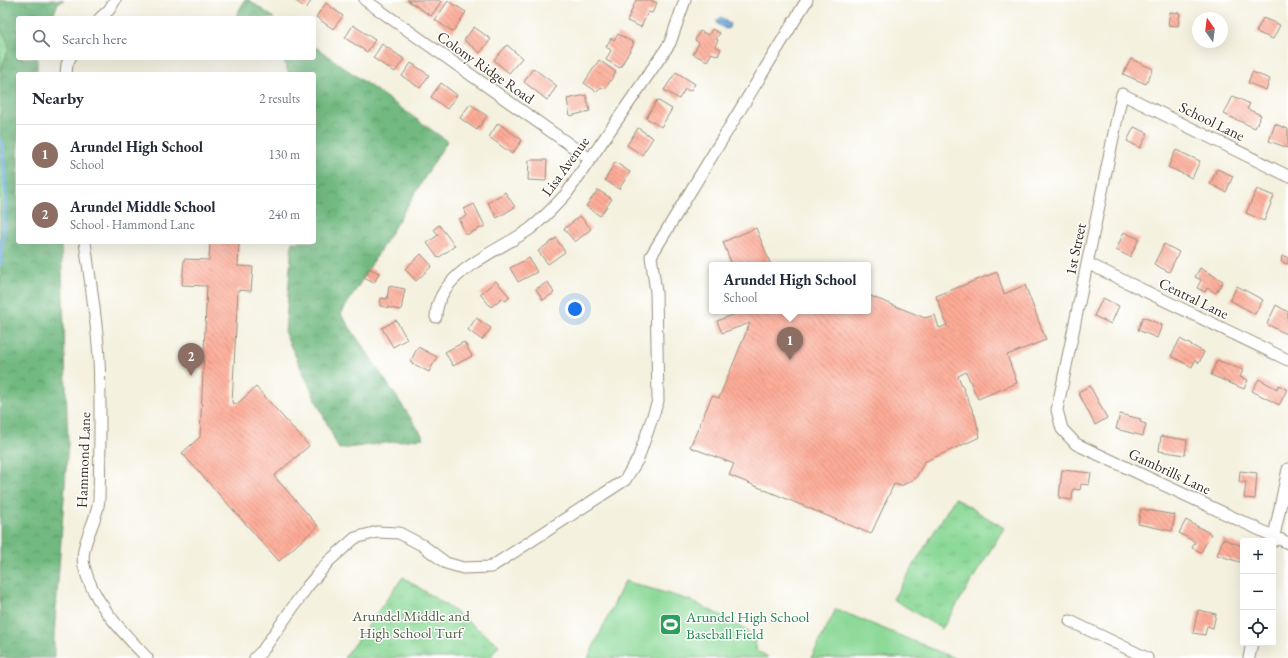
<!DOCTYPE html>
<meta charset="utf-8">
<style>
:root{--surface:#fff;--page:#f6f6f7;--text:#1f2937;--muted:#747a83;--line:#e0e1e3;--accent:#b5179e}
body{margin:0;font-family:"EB Garamond",serif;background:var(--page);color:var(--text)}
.controls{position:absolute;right:12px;bottom:12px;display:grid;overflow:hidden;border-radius:4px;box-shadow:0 4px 16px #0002}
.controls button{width:36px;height:36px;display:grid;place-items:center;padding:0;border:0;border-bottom:1px solid var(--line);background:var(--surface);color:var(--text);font:20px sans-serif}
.compass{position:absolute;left:1192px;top:12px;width:36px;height:36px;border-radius:50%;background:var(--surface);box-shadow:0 4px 16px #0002;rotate:346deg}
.you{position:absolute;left:575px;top:309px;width:14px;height:14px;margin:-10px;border:3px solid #fff;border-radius:50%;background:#1a73e8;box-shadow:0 0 0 6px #1a73e833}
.badge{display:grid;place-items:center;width:26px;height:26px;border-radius:50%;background:var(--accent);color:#fff;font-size:13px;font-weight:700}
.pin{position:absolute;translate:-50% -33px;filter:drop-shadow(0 1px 2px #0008)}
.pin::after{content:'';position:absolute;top:21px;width:14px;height:12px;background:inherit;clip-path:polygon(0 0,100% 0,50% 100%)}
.popup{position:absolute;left:709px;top:262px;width:162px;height:52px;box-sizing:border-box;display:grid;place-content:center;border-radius:4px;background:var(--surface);filter:drop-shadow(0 1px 3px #0005);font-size:13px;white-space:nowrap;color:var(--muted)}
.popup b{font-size:15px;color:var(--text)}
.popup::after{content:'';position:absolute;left:50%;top:100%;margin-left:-8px;border:8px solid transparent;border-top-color:var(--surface)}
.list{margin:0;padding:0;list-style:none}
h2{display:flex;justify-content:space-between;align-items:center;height:52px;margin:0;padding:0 16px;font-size:17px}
h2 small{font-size:13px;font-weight:400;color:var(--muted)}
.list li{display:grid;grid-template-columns:26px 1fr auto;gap:12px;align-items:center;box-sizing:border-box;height:60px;padding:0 16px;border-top:1px solid var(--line)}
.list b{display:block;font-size:15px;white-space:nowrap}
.list p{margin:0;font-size:13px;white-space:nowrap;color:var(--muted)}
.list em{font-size:13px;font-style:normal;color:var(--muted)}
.icon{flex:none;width:22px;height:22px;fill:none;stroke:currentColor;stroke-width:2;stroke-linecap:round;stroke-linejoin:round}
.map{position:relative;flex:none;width:1288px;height:658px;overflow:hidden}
.search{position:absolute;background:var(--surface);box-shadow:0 4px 16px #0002;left:16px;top:16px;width:300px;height:44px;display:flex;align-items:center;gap:10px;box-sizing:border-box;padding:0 14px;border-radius:4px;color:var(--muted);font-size:15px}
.panel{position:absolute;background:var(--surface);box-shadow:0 4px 16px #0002;left:16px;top:72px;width:300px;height:172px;border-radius:4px}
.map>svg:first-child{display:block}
</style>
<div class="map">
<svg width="1288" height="658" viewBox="0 0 1288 658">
<defs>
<pattern id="forest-crowns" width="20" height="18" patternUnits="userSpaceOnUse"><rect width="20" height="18" fill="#71b980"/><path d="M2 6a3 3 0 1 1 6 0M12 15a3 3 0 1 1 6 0" fill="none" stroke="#5e9768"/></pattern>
<pattern id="park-tufts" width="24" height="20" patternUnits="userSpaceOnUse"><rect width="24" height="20" fill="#8cd998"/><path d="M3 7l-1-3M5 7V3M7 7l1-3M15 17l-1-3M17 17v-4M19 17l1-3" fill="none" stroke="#7aba83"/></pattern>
<pattern id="water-rules" width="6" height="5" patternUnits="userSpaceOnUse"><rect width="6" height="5" fill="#74b1e6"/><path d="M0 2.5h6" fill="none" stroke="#6090ba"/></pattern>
<pattern id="building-back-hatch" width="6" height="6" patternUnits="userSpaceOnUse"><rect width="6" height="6" fill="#fdac97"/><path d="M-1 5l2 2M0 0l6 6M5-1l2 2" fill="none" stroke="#ce8c7b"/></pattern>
</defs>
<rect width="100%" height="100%" fill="#fff"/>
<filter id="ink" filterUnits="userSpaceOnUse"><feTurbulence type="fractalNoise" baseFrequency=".025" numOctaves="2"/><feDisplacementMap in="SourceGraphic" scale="8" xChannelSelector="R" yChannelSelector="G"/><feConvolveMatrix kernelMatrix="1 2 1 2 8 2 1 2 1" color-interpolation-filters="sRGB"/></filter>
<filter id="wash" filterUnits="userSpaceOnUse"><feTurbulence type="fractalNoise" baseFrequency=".012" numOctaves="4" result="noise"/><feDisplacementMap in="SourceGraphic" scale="16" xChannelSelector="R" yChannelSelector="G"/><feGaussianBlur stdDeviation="0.9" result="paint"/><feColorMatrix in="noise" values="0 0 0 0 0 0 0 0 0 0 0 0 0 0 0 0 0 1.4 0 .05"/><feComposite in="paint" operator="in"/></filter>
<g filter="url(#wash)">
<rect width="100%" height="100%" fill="#f4f1df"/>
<!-- green -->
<path fill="#8cd998" stroke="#64825b" d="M625,581L689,600L722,616L753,635L757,651L767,656V658H588Z
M836,609L954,658H811Z"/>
<!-- forest -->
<path fill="url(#forest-crowns)" stroke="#56724f" d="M0,0H64L58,3L52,18H18V58H37V74H18V242H61L68,443L54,636V658H0Z
M245,0H249L274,18H235Z
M314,46L447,141L341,314L424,438L339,449L285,334L292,242H314V74H289L283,58H314Z"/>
<!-- park -->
<path fill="url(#park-tufts)" stroke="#64825b" d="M0,28L8,42L9,48L0,71Z
M0,139L3,147L6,199L0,265Z
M955,498L1004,528L942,629L893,599Z
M403,577L450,608L499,645L490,658H344Z"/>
<!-- water -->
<path fill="url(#water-rules)" stroke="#586e82" d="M721,17L728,23L730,24L729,28L726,29L717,24V20Z"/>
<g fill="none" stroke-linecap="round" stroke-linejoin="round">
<!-- stream -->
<path stroke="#74b1e6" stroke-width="3.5" d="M0,139L3,147L6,199L0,265"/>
</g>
<g id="blocks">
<!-- building -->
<path fill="url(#building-back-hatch)" d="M294,0H312L306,8Z
M407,0H438L441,2L431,16Z
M636,0H650L657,3L652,13L648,12L641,27L627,21Z
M448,1L466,12L453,32L435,20Z
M326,3L343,16L333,29L316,17Z
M1170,12L1180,13L1178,26L1168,25Z
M1263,18L1280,25L1273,39L1256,32Z
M353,25L375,40L367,52L345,38Z
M474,27L491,39L480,53L464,40Z
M712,29L720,33L716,39L718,40L715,46L721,49L718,56L712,53L707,61L693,54L699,43L695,40L700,31L709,35Z
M618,34L634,43L620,68L606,60L611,50L606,47L611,38L614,40Z
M382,44L404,59L395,72L373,58Z
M507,45L522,58L509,73L494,60Z
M1131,59L1153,69L1146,84L1123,74Z
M599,60L616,72L605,89L601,87L597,92L584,83Z
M411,63L429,75L420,88L402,76Z
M533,68L557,86L547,100L524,82Z
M676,72L695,84L690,91L685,89L679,99L664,90Z
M1252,72L1270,79L1266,90L1248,83Z
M441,83L457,95L447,109L431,97Z
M586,95L590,111L570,116L567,99Z
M1233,96L1250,104L1247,109L1261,115L1255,128L1224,114Z
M657,100L672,109L661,127L646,118Z
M470,104L487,116L477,130L460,118Z
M498,123L522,140L512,154L489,137Z
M1275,124L1288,129V148L1269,141Z
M1134,127L1148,133L1140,148L1127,141Z
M638,128L653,138L642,155L627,145Z
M1176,150L1200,161L1192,178L1168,167Z
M529,160H547L546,181L528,180Z
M615,162L630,172L619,189L605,180Z
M1217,169L1233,176L1226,192L1210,184Z
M1257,189L1274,196L1264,221L1246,213Z
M598,190L612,199L600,216L586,206Z
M505,192L515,207L497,218L488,203Z
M474,204L485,226L466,235L459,219L467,216L464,209Z
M580,216L591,229L575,242L564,229Z
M439,225L455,246L438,258L427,243L438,235L434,229Z
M756,228L771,265H732L723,242Z
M1124,232L1139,239L1130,257L1116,250Z
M556,238L565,252L548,264L538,251Z
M210,242H239L238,266L253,267L251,291L238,290L232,403L237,404L256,387L309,446L274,476L318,526L279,561L182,453L200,437L207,286L182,285L184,259L209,260Z
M1164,244L1179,252L1169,272L1154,264Z
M421,254L432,266L416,281L405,269Z
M1282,256L1288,257V264L1281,262Z
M529,258L537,272L518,282L510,268Z
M369,268L379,273L374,283L364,278Z
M1200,268L1223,281L1216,293L1207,288L1205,292L1197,288L1201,280L1195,277Z
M997,272L1004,294L1025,285L1046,340L1007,355L1017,383L978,399L966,372L958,376L975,416L980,437L924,462L916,478L901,486L894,484L871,534L729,475L734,464L690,447L712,396L719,398L750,323L722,333L717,321L743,311H868V295L925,318L935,315L939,328L947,325L936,296Z
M496,281L510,297L505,301L502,298L491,307L480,294Z
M548,282L554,293L543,300L536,289Z
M389,286L405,289L401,310L380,306L381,298L387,299Z
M1237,286L1263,300L1255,314L1230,300Z
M1103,298L1119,306L1111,324L1094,316Z
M1276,305L1288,312V335L1267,324Z
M1143,317L1162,325L1157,338L1138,330Z
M476,318L491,328L482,340L468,330Z
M396,320L407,339L393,347L382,328Z
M1180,339L1204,352L1199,363L1195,360L1192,367L1171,356Z
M464,342L472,356L453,366L445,352Z
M418,347L437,357L429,372L410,362Z
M1217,360L1243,370L1240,377L1248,380L1244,389L1211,375Z
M1259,379L1277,389L1279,385L1287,390L1279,405L1252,391Z
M1090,386L1107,418L1095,425L1078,392Z
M1120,414L1141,419L1140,422L1146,424L1143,436L1116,429Z
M1161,436L1187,440L1185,455L1159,451Z
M1062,470L1091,473L1089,485L1081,484L1080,490L1073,489L1072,500L1059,498Z
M1240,471L1257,473L1255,499L1244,498L1246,482H1239Z
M1141,509L1175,515L1172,531L1138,524Z
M1186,520L1211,534L1201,552L1192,548L1195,542L1179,533Z
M1223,539L1243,546V563L1217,555Z
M1198,610L1216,614L1213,628L1207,626L1205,635L1193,633Z"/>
</g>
</g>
<g filter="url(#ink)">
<use href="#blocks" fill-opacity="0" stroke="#988e7e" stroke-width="1"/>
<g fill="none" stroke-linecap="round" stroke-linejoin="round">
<defs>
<path id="minor" d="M365,0L590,159
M100,18L109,10L115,0
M66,74L67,64L70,58
M1288,176L1122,94L1057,410L1062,429L1076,444L1288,543
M85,242C90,281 97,320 99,359C101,406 100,453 99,499C98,521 79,544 84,566C93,603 122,631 147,658
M1087,263L1288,360
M436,317C437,272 499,251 530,229C544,218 555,206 567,193L670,43L685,0
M1273,541L1288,469
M1070,621L1147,658
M255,658L263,650L307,587L329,561L355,538L377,532L399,533L422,545L446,563L463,568L491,567L625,480L638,459L658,401L656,292L651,256L807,0
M1249,658L1252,643"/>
</defs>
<!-- minor casing -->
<use href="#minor" stroke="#988e7e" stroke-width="13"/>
<!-- minor -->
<use href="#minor" stroke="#fff" stroke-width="11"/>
</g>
</g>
<!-- icons -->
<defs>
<symbol id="stadium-square" viewBox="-11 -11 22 22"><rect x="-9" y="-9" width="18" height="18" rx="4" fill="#2e9e5b" stroke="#fff"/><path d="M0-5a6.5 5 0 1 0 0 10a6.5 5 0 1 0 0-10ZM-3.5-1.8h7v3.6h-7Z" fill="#fff"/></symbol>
</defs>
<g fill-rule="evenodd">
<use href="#stadium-square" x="658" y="612" width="25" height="25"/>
</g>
<g text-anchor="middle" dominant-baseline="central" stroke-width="3" stroke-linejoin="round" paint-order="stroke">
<!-- street labels -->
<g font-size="15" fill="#3b2a1e" stroke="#fff">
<text transform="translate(486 67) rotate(35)">Colony Ridge Road</text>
<text transform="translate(1212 121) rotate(26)">School Lane</text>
<text transform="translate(565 166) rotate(-54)">Lisa Avenue</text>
<text transform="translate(1075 249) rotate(-78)">1st Street</text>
<text transform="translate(1194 298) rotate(26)">Central Lane</text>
<text transform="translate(83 460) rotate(-88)">Hammond Lane</text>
<text transform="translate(1170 471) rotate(25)">Gambrills Lane</text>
</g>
<!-- park labels -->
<g font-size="15" fill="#535f43" stroke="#fff">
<text x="411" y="615">Arundel Middle and<tspan x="411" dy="17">High School Turf</tspan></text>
</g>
<!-- leisure labels -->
<g font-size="15" fill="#27864d" stroke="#fff" text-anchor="start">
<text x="686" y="616">Arundel High School<tspan x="686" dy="17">Baseball Field</tspan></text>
</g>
</g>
</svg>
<div class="controls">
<button>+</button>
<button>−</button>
<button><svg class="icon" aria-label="locate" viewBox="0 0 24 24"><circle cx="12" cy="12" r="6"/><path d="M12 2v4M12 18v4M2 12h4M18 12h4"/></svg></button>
</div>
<svg class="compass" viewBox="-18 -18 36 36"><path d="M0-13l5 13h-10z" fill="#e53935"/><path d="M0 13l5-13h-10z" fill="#747a83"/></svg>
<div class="you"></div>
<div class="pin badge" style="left:790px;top:360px;background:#8d6e63">1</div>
<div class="popup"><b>Arundel High School</b>School</div>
<div class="pin badge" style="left:191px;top:376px;background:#8d6e63">2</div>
<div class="search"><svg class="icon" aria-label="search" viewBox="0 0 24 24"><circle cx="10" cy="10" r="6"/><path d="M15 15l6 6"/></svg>Search here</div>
<section class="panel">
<h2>Nearby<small>2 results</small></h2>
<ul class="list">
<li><span class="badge" style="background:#8d6e63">1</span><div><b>Arundel High School</b><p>School</p></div><em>130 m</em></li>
<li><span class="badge" style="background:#8d6e63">2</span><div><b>Arundel Middle School</b><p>School · Hammond Lane</p></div><em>240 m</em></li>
</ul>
</section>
</div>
